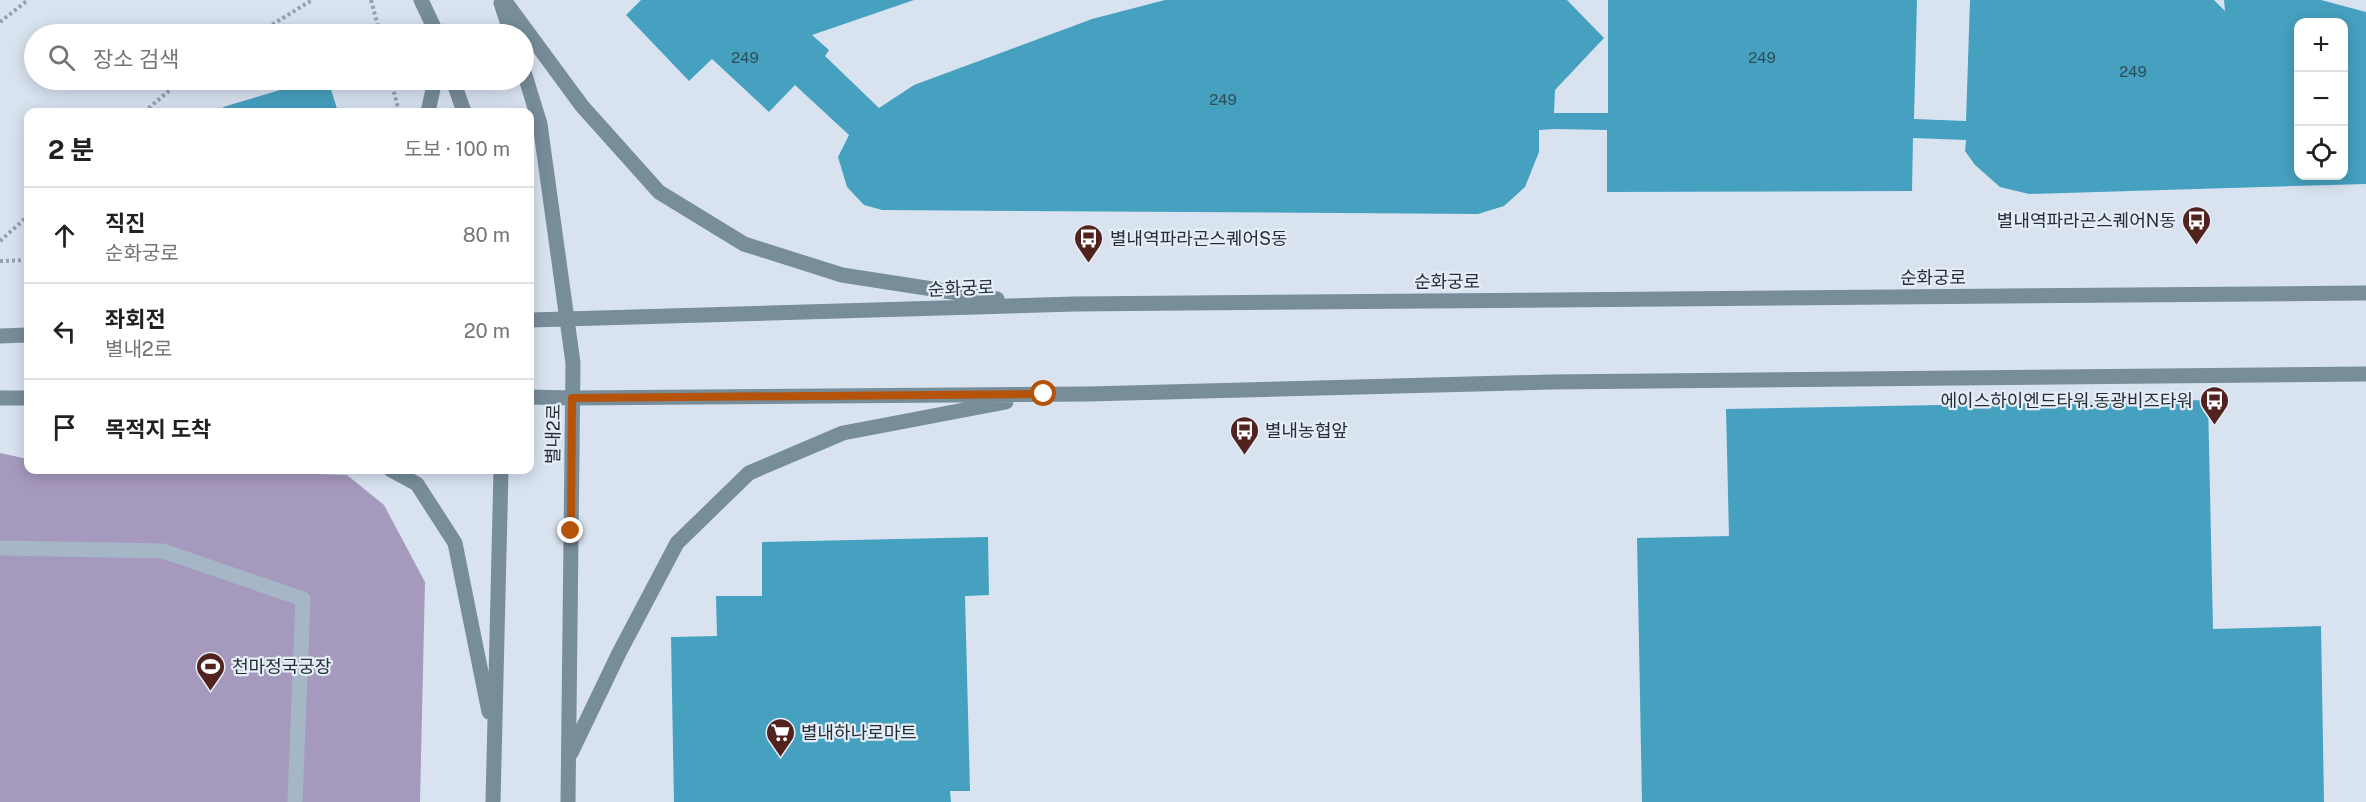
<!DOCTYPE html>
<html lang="ko">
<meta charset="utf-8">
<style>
:root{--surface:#fff;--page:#f6f6f6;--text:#202124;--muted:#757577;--line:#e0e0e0}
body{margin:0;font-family:"Public Sans","Noto Sans KR",sans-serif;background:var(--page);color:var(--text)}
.controls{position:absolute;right:18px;top:18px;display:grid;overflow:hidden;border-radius:12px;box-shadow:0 3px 15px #0003}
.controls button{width:54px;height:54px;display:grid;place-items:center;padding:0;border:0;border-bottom:2px solid var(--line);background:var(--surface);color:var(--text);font:30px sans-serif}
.stop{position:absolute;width:18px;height:18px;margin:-14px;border:4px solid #b45309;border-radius:50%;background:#fff}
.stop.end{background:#b45309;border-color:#fff;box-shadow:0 2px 6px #0008}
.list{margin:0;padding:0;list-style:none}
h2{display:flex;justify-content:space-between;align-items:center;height:78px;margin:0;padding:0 24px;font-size:26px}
h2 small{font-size:20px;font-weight:400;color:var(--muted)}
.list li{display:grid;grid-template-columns:39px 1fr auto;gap:18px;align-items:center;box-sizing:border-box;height:96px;padding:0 24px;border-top:2px solid var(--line)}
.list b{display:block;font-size:22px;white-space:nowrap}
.list p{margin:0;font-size:20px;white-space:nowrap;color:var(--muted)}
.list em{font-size:20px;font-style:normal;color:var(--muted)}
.icon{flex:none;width:33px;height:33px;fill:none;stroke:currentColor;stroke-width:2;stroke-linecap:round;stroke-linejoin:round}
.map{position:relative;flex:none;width:2366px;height:802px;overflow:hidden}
.search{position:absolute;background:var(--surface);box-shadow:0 3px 15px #0003;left:24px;top:24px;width:510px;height:66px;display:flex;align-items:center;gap:15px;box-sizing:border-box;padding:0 21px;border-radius:33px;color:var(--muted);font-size:22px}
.panel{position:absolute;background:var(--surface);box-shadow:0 3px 15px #0003;left:24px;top:108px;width:510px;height:366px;border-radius:12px}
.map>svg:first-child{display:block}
</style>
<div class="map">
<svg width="2366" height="802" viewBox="0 0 2366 802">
<rect width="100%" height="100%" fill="#d9e3f0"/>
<!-- green -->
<path fill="#a699be" d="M0,453L28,459V470H193L347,475L384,505L425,582L420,802H0Z"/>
<!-- building -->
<path fill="#46a1c0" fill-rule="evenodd" d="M641,0H914L812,35L829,50L825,56L879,108L914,85L1092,19L1165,0H1567L1604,38L1555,90L1554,113H1608V0H1917L1914,119L1966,121L1970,0H2214L2225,11L2224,0H2321L2366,12V184L2029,194L2000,187L1975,165L1965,151L1966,140L1913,138L1912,191L1607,192V130L1554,129L1539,130V152L1525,187L1504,206L1478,214L882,210L864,205L847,187L838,157L849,135L795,85L769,112L712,59L689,81L626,15ZM2298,22H2344V176H2298Z
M314,80H328L338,112H225L223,107Z
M2208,400L2213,629L2321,626L2324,802H1642L1637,538L1729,536L1726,409Z
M988,537L989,595L965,596L970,791H950L951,802H674L671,637L717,636L716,596H762V542Z"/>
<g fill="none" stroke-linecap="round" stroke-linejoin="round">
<!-- path -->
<path stroke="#90a3b3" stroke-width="4" stroke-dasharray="3 3" stroke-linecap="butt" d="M371,0L380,34
M0,22L28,0
M257,34L312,0
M391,80L399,112
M144,112L170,90L186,80
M0,241L28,216
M0,261L28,260"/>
<!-- lane -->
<path stroke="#a5b7c7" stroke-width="15" d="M0,548L163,551L303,599L295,802"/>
<!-- secondary -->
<path stroke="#778d9a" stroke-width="15" d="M421,0L437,34
M504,0L582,106L659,192L744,244L842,275L997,299
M501,3L511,34
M524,72L540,124L573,363L568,802
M453,80L464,112
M428,112L435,80
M530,320L1075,304L2366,293
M0,336L28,335
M530,397L572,398L1088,394L1550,382L2366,374
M0,398H28
M391,470L417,484L455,543L489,712
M571,753L619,653L677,543L749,473L843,433L1006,402
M493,802L501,470"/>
</g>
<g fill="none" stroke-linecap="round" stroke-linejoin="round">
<!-- route -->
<path stroke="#b45309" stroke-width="8" d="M571,531L572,398L1044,394"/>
</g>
<!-- icons -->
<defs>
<symbol id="bus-pin" viewBox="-11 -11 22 30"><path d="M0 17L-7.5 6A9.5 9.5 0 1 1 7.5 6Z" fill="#52221e" stroke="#e4edf8"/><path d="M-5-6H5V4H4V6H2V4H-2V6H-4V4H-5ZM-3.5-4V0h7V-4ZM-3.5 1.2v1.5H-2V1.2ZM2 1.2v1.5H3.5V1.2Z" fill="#fff"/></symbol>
<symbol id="stadium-pin" viewBox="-11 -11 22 30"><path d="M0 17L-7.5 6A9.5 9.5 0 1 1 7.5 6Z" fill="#52221e" stroke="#e4edf8"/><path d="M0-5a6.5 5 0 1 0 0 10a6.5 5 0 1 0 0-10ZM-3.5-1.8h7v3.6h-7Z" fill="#fff"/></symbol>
<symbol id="supermarket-pin" viewBox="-11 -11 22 30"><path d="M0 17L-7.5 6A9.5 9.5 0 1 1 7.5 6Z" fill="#52221e" stroke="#e4edf8"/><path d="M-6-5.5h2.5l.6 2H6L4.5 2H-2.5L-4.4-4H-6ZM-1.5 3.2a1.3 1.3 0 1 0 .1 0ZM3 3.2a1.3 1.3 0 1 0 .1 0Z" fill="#fff"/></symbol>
</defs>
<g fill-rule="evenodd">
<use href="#bus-pin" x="2180" y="204" width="33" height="45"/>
<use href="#bus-pin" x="1072" y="222" width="33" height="45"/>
<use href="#bus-pin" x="2198" y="384" width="33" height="45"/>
<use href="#bus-pin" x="1228" y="414" width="33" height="45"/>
<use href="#stadium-pin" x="194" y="650" width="33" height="45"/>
<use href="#supermarket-pin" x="764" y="716" width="33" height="45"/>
</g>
<g text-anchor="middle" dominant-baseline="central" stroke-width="4.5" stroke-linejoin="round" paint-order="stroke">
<!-- number labels -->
<g font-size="15" fill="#2e4c56">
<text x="745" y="57">249</text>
<text x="1762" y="57">249</text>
<text x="2133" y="71">249</text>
<text x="1223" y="99">249</text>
</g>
<!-- poi labels -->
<g font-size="18" fill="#262f33" stroke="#e4edf8" text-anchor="start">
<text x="2176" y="220" text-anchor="end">별내역파라곤스퀘어N동</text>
<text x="1110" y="238">별내역파라곤스퀘어S동</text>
<text x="2193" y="400" text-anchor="end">에이스하이엔드타워.동광비즈타워</text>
<text x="1265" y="430">별내농협앞</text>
<text x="232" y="666">천마정국궁장</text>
<text x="801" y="732">별내하나로마트</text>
</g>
<!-- street labels -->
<g font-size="18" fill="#262f33" stroke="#e4edf8">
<text x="1933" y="277">순화궁로</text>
<text x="1447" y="281">순화궁로</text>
<text transform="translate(961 288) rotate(-2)">순화궁로</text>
<text transform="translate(553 434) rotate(-89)">별내2로</text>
</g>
</g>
</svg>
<div class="controls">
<button>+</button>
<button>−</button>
<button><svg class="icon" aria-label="locate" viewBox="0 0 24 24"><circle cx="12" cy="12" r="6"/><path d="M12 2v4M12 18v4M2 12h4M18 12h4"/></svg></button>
</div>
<div class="stop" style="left:1044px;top:394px"></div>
<div class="stop end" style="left:571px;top:531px"></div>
<div class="search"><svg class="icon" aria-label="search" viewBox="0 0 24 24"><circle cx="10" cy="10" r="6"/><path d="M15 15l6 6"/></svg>장소 검색</div>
<section class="panel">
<h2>2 분<small>도보 · 100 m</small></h2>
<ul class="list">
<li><svg class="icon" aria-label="ahead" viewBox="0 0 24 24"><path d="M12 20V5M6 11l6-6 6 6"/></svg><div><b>직진</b><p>순화궁로</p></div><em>80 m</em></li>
<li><svg class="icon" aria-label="left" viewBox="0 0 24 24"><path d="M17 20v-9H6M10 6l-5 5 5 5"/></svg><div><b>좌회전</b><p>별내2로</p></div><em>20 m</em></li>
<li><svg class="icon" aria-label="arrive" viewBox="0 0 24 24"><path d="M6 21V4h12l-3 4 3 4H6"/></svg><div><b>목적지 도착</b></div></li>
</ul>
</section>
</div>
